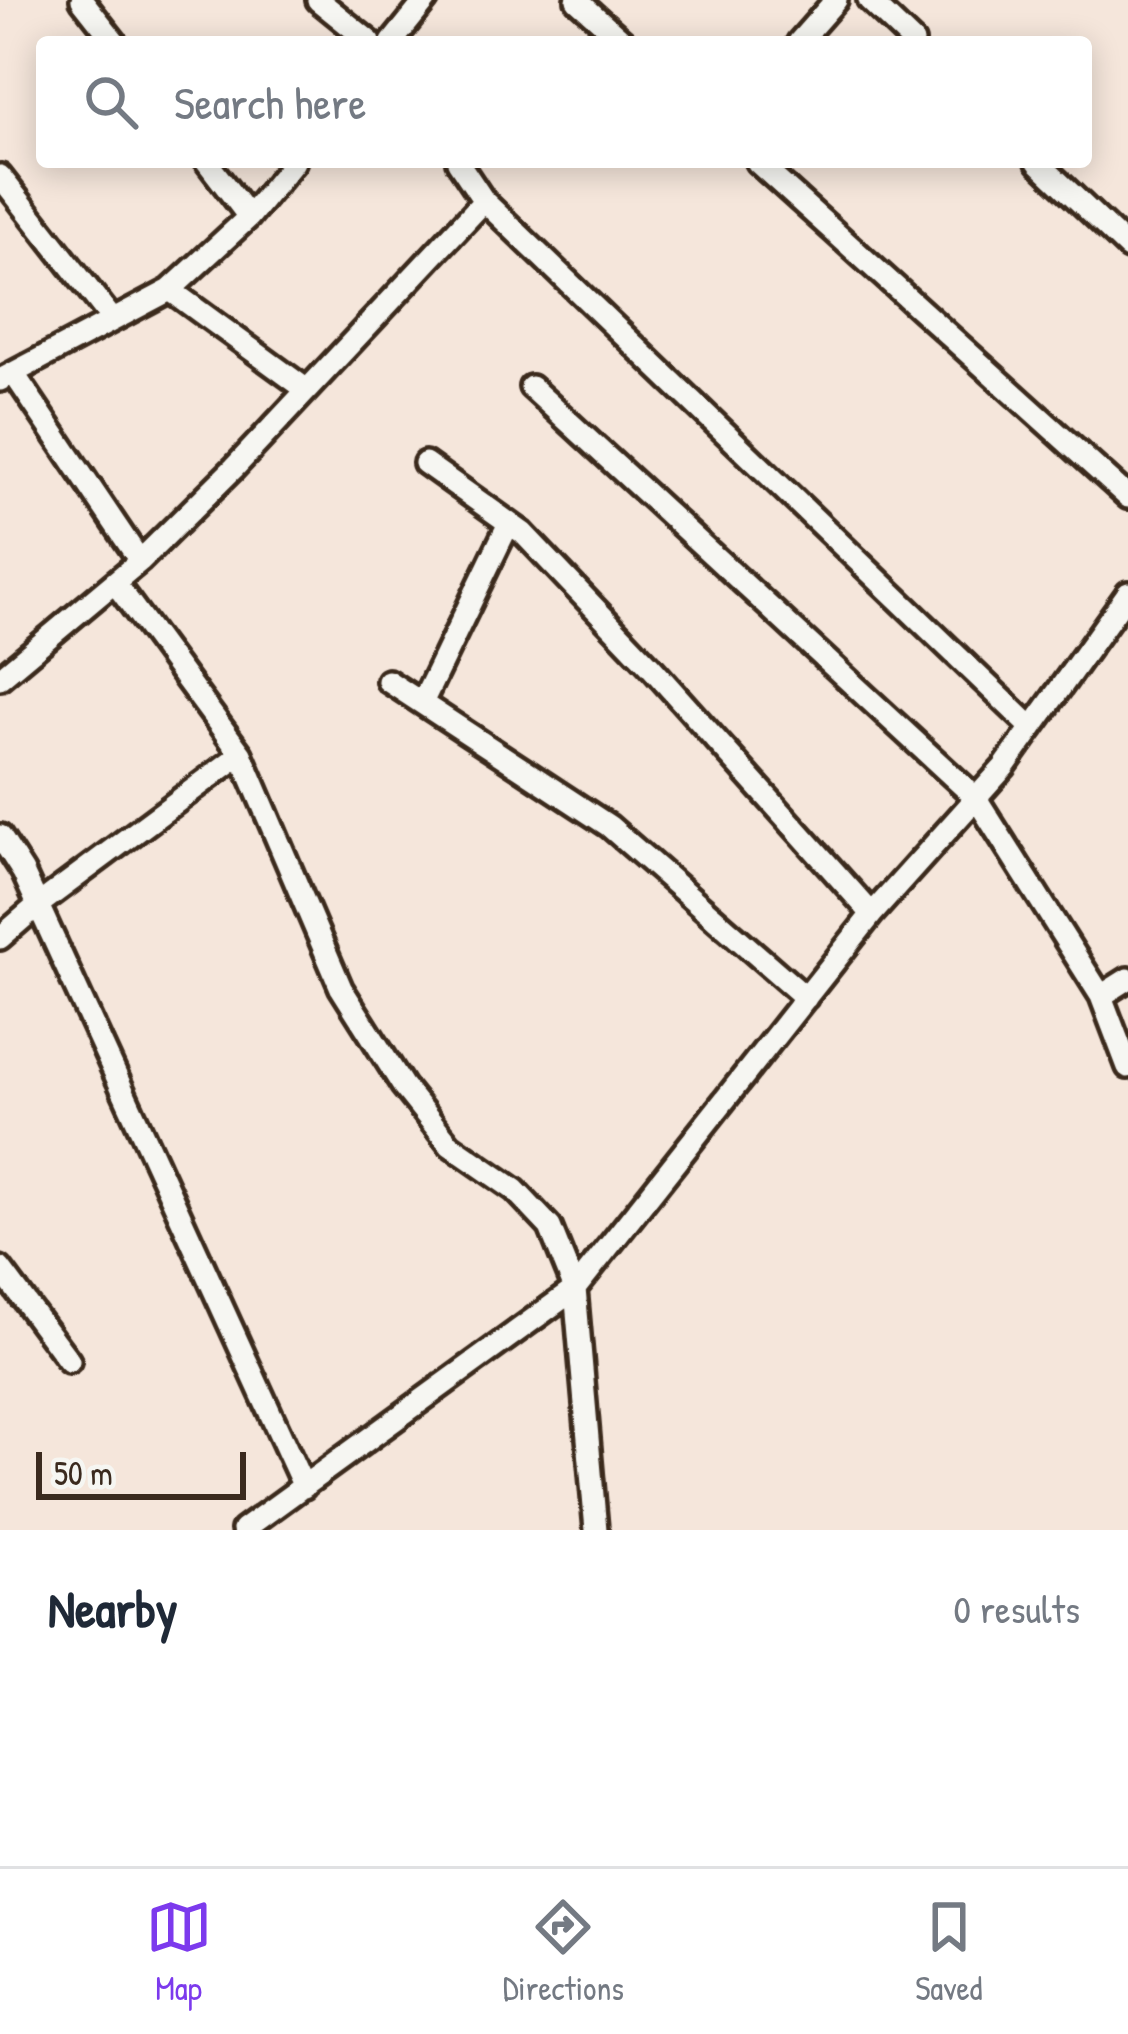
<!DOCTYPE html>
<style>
:root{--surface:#fff;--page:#f6f6f7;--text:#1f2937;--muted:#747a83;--line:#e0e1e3;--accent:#7c3aed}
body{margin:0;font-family:"Patrick Hand",sans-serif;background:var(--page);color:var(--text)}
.scale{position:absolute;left:36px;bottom:30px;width:210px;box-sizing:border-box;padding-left:12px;border:6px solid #3b2a1e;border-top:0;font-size:33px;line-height:42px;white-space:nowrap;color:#3b2a1e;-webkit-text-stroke:9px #f6f6f2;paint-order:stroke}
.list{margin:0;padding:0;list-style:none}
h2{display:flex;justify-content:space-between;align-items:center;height:156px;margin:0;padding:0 48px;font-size:51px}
h2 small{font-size:39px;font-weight:400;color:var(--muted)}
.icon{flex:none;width:66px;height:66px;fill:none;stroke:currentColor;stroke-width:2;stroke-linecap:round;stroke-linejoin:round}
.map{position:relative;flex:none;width:1128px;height:1530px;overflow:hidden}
.search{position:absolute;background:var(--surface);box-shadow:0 6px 30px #0003;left:36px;right:36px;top:36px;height:132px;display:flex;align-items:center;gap:30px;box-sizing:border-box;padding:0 42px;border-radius:12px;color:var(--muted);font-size:45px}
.sheet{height:336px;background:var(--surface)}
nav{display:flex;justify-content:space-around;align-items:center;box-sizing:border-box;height:168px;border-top:3px solid var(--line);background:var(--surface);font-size:33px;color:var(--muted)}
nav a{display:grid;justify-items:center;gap:6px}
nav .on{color:var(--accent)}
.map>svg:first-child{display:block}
</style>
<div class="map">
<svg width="1128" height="1530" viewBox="0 0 1128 1530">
<rect width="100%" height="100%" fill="#f5e6db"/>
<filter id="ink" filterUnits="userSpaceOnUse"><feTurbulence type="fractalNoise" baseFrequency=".00833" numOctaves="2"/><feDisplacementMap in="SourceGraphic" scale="24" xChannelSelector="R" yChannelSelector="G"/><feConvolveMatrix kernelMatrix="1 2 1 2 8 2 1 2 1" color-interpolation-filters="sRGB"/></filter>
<g filter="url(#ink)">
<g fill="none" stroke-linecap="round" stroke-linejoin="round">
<defs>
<path id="street" d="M82,0L115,42
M318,0L370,42
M577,0L624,42
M869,0L913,42
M392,42L426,0
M799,42L836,0
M207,162L249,217
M458,162L484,201L1032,728
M757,162L1128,497
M1038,162L1128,248
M0,176L112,319
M170,290L307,390
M14,374L140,561
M0,380L170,290L249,217L294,162
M531,387L976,798L1101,996L1128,1067
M425,463L523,533L650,666L872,914
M116,584L241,754L341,988L403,1086L450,1145L515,1190L550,1227L575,1289L596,1530
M0,678L140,561L234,468L484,201
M388,681L609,826L806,998
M422,703L509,523
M0,836L23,872L304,1487
M0,938L38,905L241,754
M1101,996L1128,979
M0,1268L69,1361
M243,1530L575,1289L872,914L1004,767L1128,593"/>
</defs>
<!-- street casing -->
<use href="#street" stroke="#3b2a1e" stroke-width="30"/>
<!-- street -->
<use href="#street" stroke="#f6f6f2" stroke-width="21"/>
</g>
</g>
</svg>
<div class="scale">50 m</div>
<div class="search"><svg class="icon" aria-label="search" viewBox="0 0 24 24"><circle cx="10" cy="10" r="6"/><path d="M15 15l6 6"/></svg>Search here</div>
</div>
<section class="sheet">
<h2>Nearby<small>0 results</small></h2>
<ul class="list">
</ul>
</section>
<nav>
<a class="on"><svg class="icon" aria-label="map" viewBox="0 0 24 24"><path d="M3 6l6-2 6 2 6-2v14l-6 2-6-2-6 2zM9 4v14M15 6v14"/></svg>Map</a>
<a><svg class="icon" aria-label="directions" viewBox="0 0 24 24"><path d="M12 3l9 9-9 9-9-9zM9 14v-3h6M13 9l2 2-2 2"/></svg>Directions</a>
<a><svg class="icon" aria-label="saved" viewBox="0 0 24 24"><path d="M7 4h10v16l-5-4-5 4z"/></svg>Saved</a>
</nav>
